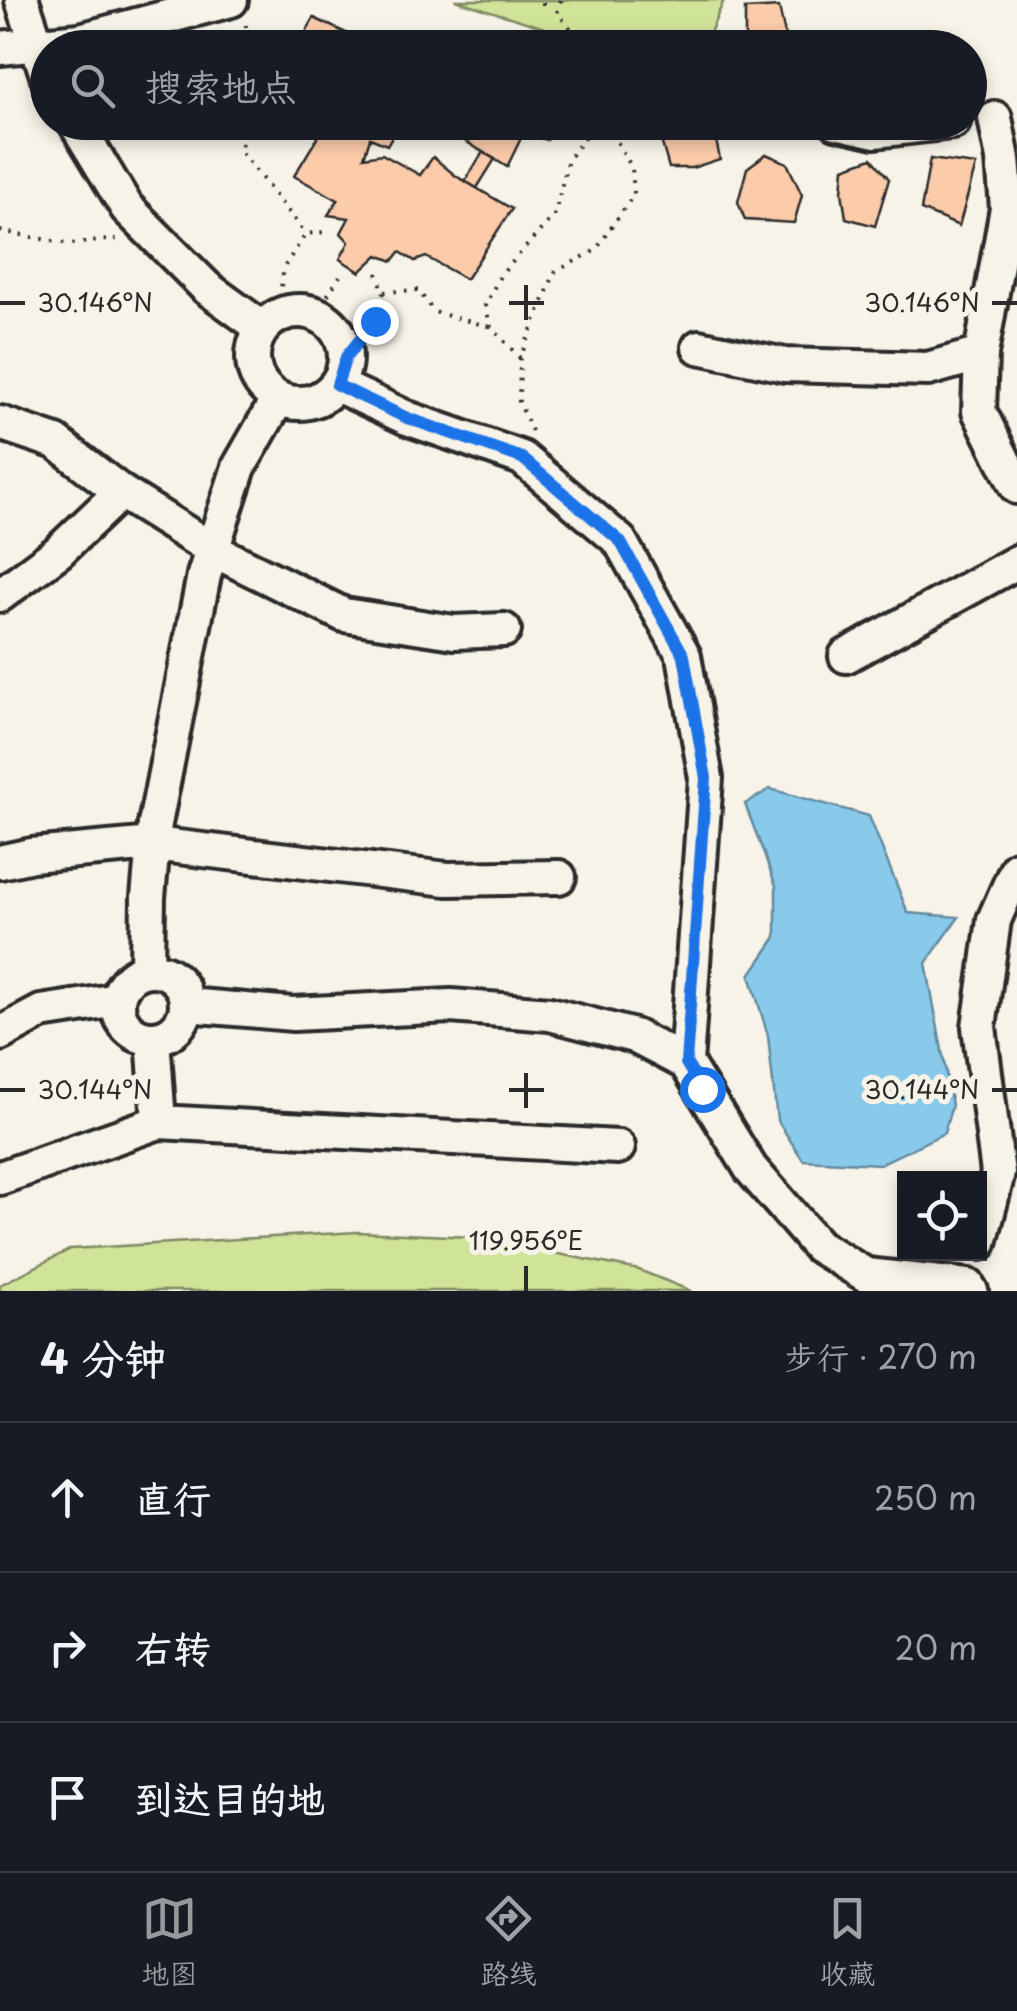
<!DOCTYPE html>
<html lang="zh">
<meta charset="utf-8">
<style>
:root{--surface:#171b24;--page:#20242c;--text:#f1f3f6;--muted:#9ea1a6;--line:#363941;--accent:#98999b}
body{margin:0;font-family:"Playpen Sans","LXGW WenKai TC",sans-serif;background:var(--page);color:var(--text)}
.controls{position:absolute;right:30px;bottom:30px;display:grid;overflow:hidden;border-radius:0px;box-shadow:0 5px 15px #0003}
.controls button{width:90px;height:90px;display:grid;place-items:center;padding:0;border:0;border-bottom:2px solid var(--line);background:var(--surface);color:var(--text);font:50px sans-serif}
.stop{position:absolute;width:30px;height:30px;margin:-22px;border:8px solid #1a73e8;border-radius:50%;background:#fff}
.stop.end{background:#1a73e8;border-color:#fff;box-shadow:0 2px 10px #0008}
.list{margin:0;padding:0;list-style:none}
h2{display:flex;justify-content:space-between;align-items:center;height:130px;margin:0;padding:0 40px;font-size:42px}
h2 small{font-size:32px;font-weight:400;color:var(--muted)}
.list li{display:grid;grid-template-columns:65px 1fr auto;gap:30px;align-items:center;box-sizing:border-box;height:150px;padding:0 40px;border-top:2px solid var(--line)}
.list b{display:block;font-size:38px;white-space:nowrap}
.list em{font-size:32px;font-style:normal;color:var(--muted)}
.icon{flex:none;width:55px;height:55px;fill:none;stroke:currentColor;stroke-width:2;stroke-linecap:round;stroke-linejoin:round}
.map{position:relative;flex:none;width:1017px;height:1291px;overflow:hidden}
.search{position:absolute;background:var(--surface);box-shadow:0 5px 15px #0003;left:30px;right:30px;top:30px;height:110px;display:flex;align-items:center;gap:25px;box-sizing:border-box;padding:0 35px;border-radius:55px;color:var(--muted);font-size:38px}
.sheet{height:580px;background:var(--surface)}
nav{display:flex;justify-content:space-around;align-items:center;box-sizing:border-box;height:140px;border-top:2px solid var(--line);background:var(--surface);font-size:28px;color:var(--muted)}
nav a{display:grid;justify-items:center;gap:5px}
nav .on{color:var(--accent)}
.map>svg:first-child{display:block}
</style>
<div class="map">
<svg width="1017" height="1291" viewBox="0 0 1017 1291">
<rect width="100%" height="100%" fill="#f7f3e8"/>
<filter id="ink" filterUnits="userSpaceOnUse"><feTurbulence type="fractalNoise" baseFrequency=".01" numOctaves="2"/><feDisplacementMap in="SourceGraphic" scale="20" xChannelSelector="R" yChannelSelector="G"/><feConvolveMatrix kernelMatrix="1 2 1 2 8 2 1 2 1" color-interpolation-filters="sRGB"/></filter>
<g filter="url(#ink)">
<!-- green -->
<path fill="#d0e499" stroke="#7e8862" stroke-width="2.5" d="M455,0H724L704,47L571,48L558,32Z
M357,1232L473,1237L639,1270L691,1291H0V1285L71,1249Z"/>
<!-- water -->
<path fill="#89c9ea" stroke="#638a9e" stroke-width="2.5" d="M770,789L869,816L908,913L959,917L926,963L952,1105L944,1133L880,1164L803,1160L777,1120L768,1036L750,975L776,937V886L745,804Z"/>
<!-- building -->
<path fill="#fbcbaa" stroke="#2b2b2b" stroke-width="2.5" d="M779,7L788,48H745V9Z
M314,18L378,48H297Z
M909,31H949V48H907Z
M848,35L874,40V48H842Z
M305,122H401L387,145L370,138L364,157L382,154L420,175L433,157L456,176L512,209L466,279L426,257L415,261L400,252L393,261L378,255L360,272L340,259L349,242L341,233L349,218L328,215L338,200L294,176L319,135L303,127Z
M470,122H556L547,140L524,132L507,167L462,139Z
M669,122H712L720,159L692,168H669L657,126Z
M483,152L495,159L477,188L465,181Z
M766,154L787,163L802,195L794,223L745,220L738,202L747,168Z
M872,158L889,179L875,226L846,218L842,192L844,168Z
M930,159L976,165L959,226L921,210Z"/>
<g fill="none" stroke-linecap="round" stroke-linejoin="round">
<defs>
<path id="minor" d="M22,0L48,78
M0,48L80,40L231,0
M995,118L1003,159L1007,208L981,354L979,411L1017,487
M75,122L127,208L207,288L262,328
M836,122L875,131L953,122
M253 357a46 46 0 1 1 92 0a46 46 0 1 1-92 0Z
M699,347L785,365L928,369L981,354
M337,385L407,418L522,458L620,541L684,656L706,778L686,1063L751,1169L818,1246L866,1275L968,1286L971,1291
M0,423L56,442L121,492L213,550L344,615L454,632L504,630
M0,595L58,552L121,492
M846,656L1017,562
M0,862L32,855L153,844L447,879L559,877
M118 1004a34 34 0 1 1 68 0a34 34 0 1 1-68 0Z
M147,970L148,897L155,824L204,575L239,467L278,399
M187,1005L293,1014L451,1006L550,1014L634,1036L686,1063
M0,1034L41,1012L118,1000
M153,1038L159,1122
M0,1178L159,1122L618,1147
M980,1243L998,1173L979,1027L994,920L1017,868"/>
</defs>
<!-- minor casing -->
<use href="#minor" stroke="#2b2b2b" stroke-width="40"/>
<!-- path -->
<path stroke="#2b2b2b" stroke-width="4" stroke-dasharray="2.5 8" stroke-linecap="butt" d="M561,0L557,13L581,40L600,48
M543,5V0
M245,48L246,25
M243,122L241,152L306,234
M0,231L69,244L120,239
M384,292L418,290L434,312L491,327
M278,307L284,267L306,234L326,232
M316,313L340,276
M346,357L375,321L384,292L375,268
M520,358L491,327L485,305L500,276L555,214L568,159L597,122
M532,431L519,402L520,358L555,272L596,250L634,194L632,168L606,122"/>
<!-- minor -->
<use href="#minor" stroke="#f7f3e8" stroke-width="32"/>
</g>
</g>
<g fill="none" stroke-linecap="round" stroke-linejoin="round" filter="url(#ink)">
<!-- route -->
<path stroke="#1a73e8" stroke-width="12" d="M375,321L346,357L337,385L407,418L522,458L620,541L684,656L706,778L686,1063L702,1089"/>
</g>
<!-- ticks -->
<path fill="none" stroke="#2b2b2b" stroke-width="4" d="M526,285V320M0,303H25M509,303H544M992,303H1017M526,1073V1108M0,1090H25M509,1090H544M992,1090H1017M526,1266V1291"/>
<g font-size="25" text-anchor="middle" fill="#2b2b2b" stroke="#f7f3e8" stroke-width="10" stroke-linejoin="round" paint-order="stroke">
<text x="95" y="312">30.146°N</text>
<text x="922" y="312">30.146°N</text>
<text x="95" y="1099">30.144°N</text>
<text x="922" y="1099">30.144°N</text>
<text x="526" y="1250">119.956°E</text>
</g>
</svg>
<div class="controls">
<button><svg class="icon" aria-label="locate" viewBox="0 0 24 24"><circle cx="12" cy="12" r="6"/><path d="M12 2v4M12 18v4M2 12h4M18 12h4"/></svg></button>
</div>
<div class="stop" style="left:702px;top:1089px"></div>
<div class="stop end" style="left:375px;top:321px"></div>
<div class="search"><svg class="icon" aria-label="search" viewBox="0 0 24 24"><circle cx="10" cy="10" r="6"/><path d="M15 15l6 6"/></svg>搜索地点</div>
</div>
<section class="sheet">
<h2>4 分钟<small>步行 · 270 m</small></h2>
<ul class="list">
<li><svg class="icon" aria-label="ahead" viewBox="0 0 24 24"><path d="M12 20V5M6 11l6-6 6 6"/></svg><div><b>直行</b></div><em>250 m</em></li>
<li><svg class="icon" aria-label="right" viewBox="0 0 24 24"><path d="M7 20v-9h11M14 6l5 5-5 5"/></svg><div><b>右转</b></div><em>20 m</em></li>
<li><svg class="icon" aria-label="arrive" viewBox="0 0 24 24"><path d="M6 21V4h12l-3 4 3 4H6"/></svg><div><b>到达目的地</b></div></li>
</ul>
</section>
<nav>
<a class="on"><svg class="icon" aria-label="map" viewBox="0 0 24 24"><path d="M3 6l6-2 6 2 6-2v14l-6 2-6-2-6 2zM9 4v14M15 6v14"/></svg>地图</a>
<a><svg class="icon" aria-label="directions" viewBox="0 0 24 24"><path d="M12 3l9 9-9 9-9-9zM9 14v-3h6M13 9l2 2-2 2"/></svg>路线</a>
<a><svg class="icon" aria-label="saved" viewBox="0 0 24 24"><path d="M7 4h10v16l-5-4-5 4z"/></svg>收藏</a>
</nav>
